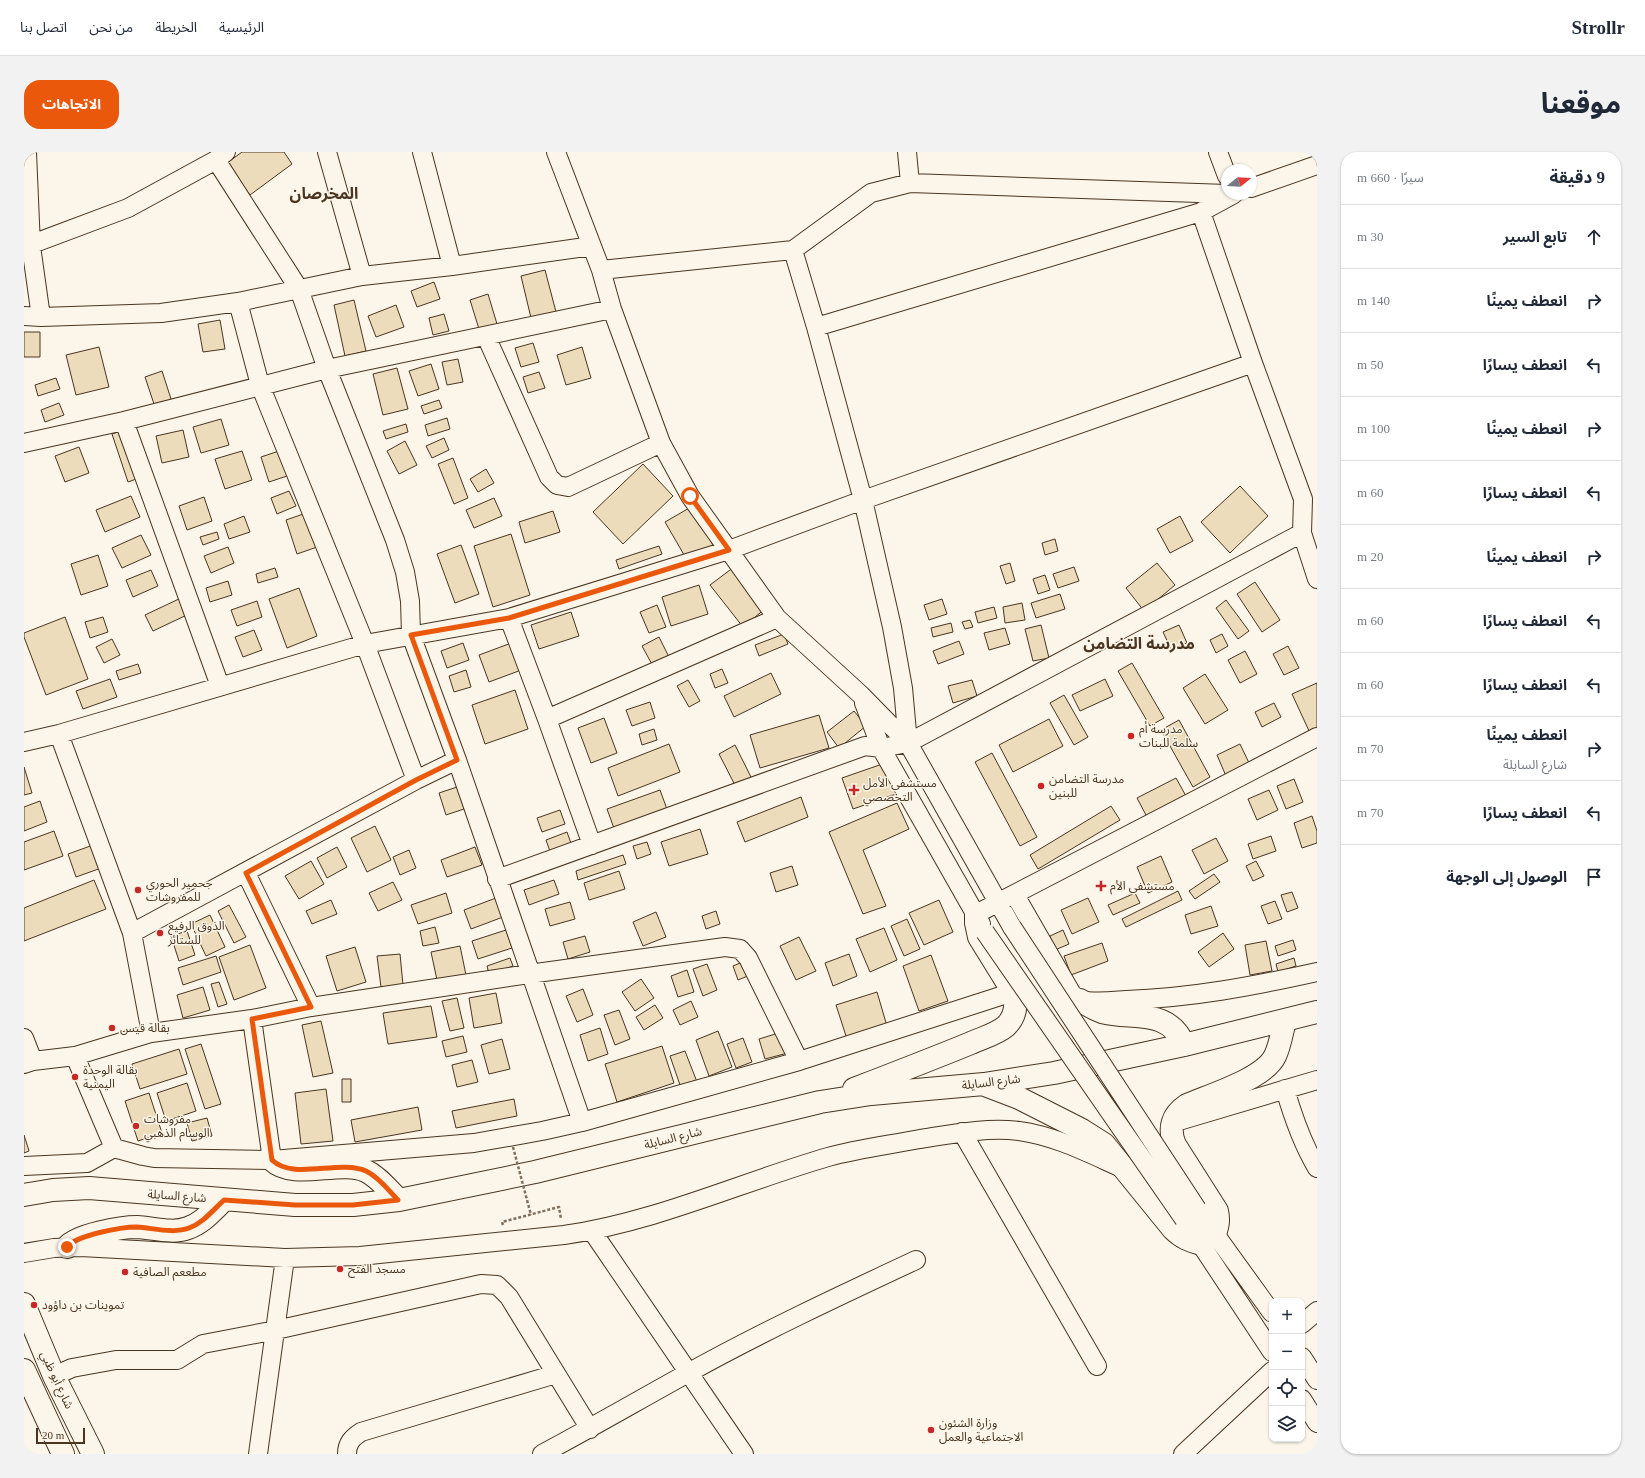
<!DOCTYPE html>
<html lang="ar">
<meta charset="utf-8">
<style>
:root{--surface:#fff;--page:#f2f2f3;--text:#1f2937;--muted:#747a83;--line:#e0e1e3;--accent:#ea580c}
body{margin:0;font-family:"Times New Roman","Noto Sans Arabic",serif;background:var(--page);color:var(--text);direction:rtl}
.controls{position:absolute;right:12px;bottom:12px;display:grid;overflow:hidden;border-radius:8px;box-shadow:0 1px 3px #0004}
.controls button{width:36px;height:36px;display:grid;place-items:center;padding:0;border:0;border-bottom:1px solid var(--line);background:var(--surface);color:var(--text);font:20px sans-serif}
.compass{position:absolute;left:1197px;top:12px;width:36px;height:36px;border-radius:50%;background:var(--surface);box-shadow:0 1px 3px #0004;rotate:72deg}
.scale{position:absolute;left:12px;bottom:10px;width:49px;box-sizing:border-box;padding-left:4px;border:2px solid #4a3520;border-top:0;font-size:11px;line-height:14px;white-space:nowrap;color:#4a3520;-webkit-text-stroke:3px #fbf6e9;paint-order:stroke}
.stop{position:absolute;width:12px;height:12px;margin:-9px;border:3px solid #ea580c;border-radius:50%;background:#fff}
.stop.end{background:#ea580c;border-color:#fff;box-shadow:0 1px 4px #0008}
.list{margin:0;padding:0;list-style:none}
h2{display:flex;justify-content:space-between;align-items:center;height:52px;margin:0;padding:0 16px;font-size:17px}
h2 small{font-size:13px;font-weight:400;color:var(--muted)}
.list li{display:grid;grid-template-columns:26px 1fr auto;gap:12px;align-items:center;box-sizing:border-box;height:64px;padding:0 16px;border-top:1px solid var(--line)}
.list b{display:block;font-size:15px;white-space:nowrap}
.list p{margin:0;font-size:13px;white-space:nowrap;color:var(--muted)}
.list em{font-size:13px;font-style:normal;color:var(--muted)}
.icon{flex:none;width:22px;height:22px;fill:none;stroke:currentColor;stroke-width:2;stroke-linecap:round;stroke-linejoin:round}
.map{position:relative;flex:none;width:1293px;height:1302px;overflow:hidden;direction:ltr;border-radius:16px}
header{display:flex;align-items:center;gap:24px;box-sizing:border-box;height:56px;padding:0 20px;background:var(--surface);border-bottom:1px solid var(--line)}
header strong{font-size:19px}
nav{display:flex;gap:22px;margin-inline-start:auto;font-size:14px}
.intro{display:flex;align-items:center;justify-content:space-between;box-sizing:border-box;height:96px;padding:0 24px}
h1{margin:0;font-size:28px}
.button{padding:10px 18px;border-radius:16px;background:var(--accent);color:#fff;font-size:14px;font-weight:700}
main{display:flex;gap:24px;padding:0 24px}
aside{flex:1;background:var(--surface);border-radius:16px;box-shadow:0 1px 3px #0004}
.map>svg:first-child{display:block}
</style>
<header>
<strong>Strollr</strong>
<nav><a>الرئيسية</a><a>الخريطة</a><a>من نحن</a><a>اتصل بنا</a></nav>
</header>
<div class="intro"><h1>موقعنا</h1><a class="button">الاتجاهات</a></div>
<main>
<aside>
<h2>9 دقيقة<small>سيرًا · 660 m</small></h2>
<ul class="list">
<li><svg class="icon" aria-label="ahead" viewBox="0 0 24 24"><path d="M12 20V5M6 11l6-6 6 6"/></svg><div><b>تابع السير</b></div><em>30 m</em></li>
<li><svg class="icon" aria-label="right" viewBox="0 0 24 24"><path d="M7 20v-9h11M14 6l5 5-5 5"/></svg><div><b>انعطف يمينًا</b></div><em>140 m</em></li>
<li><svg class="icon" aria-label="left" viewBox="0 0 24 24"><path d="M17 20v-9H6M10 6l-5 5 5 5"/></svg><div><b>انعطف يسارًا</b></div><em>50 m</em></li>
<li><svg class="icon" aria-label="right" viewBox="0 0 24 24"><path d="M7 20v-9h11M14 6l5 5-5 5"/></svg><div><b>انعطف يمينًا</b></div><em>100 m</em></li>
<li><svg class="icon" aria-label="left" viewBox="0 0 24 24"><path d="M17 20v-9H6M10 6l-5 5 5 5"/></svg><div><b>انعطف يسارًا</b></div><em>60 m</em></li>
<li><svg class="icon" aria-label="right" viewBox="0 0 24 24"><path d="M7 20v-9h11M14 6l5 5-5 5"/></svg><div><b>انعطف يمينًا</b></div><em>20 m</em></li>
<li><svg class="icon" aria-label="left" viewBox="0 0 24 24"><path d="M17 20v-9H6M10 6l-5 5 5 5"/></svg><div><b>انعطف يسارًا</b></div><em>60 m</em></li>
<li><svg class="icon" aria-label="left" viewBox="0 0 24 24"><path d="M17 20v-9H6M10 6l-5 5 5 5"/></svg><div><b>انعطف يسارًا</b></div><em>60 m</em></li>
<li><svg class="icon" aria-label="right" viewBox="0 0 24 24"><path d="M7 20v-9h11M14 6l5 5-5 5"/></svg><div><b>انعطف يمينًا</b><p>شارع السايلة</p></div><em>70 m</em></li>
<li><svg class="icon" aria-label="left" viewBox="0 0 24 24"><path d="M17 20v-9H6M10 6l-5 5 5 5"/></svg><div><b>انعطف يسارًا</b></div><em>70 m</em></li>
<li><svg class="icon" aria-label="arrive" viewBox="0 0 24 24"><path d="M6 21V4h12l-3 4 3 4H6"/></svg><div><b>الوصول إلى الوجهة</b></div></li>
</ul>
</aside>
<div class="map">
<svg width="1293" height="1302" viewBox="0 0 1293 1302">
<rect width="100%" height="100%" fill="#fbf6e9"/>
<!-- building -->
<path fill="#ecdcbc" stroke="#4a3520" d="M218,0H260L268,12L226,43L203,11Z
M521,118L532,160L507,166L497,124Z
M410,130L416,147L393,155L387,139Z
M464,142L473,172L455,177L446,148Z
M330,148L342,199L321,204L310,153Z
M372,153L380,175L352,185L344,164Z
M420,162L425,179L409,183L405,166Z
M196,168L201,197L179,200L174,172Z
M0,180H16V205H0Z
M509,191L515,210L497,215L491,196Z
M75,195L85,235L52,243L42,203Z
M558,195L567,226L542,233L533,203Z
M434,207L439,230L423,233L418,210Z
M407,212L415,237L394,244L385,219Z
M373,216L384,257L359,263L349,222Z
M138,219L148,250L131,255L121,225Z
M515,220L521,236L504,241L499,225Z
M32,226L36,237L14,244L11,233Z
M415,248L418,256L400,262L397,254Z
M35,251L40,263L21,270L17,258Z
M423,266L426,277L404,284L401,273Z
M197,267L205,293L177,301L169,275Z
M382,272L384,280L362,287L359,279Z
M100,278L115,326L104,330L88,282Z
M159,278L165,305L138,311L132,284Z
M420,286L425,298L408,306L402,294Z
M381,289L393,313L375,322L363,299Z
M55,295L65,321L41,330L31,304Z
M258,298L266,323L245,330L237,305Z
M218,299L228,328L201,337L191,307Z
M429,306L444,346L430,352L414,312Z
M619,312L649,344L599,392L569,360Z
M462,317L470,331L454,340L446,327Z
M1216,334L1244,364L1206,401L1177,370Z
M265,339L272,354L253,362L247,346Z
M107,344L116,365L81,380L72,358Z
M180,345L188,369L163,378L155,354Z
M470,346L478,364L450,376L442,358Z
M667,355L689,393L663,408L641,370Z
M529,359L536,380L501,391L495,370Z
M285,360L296,394L273,402L262,368Z
M220,364L226,380L205,387L200,372Z
M1156,364L1169,389L1146,401L1133,377Z
M193,380L195,387L179,393L176,385Z
M487,382L506,443L469,455L450,394Z
M117,383L127,403L98,416L88,396Z
M1031,387L1034,399L1021,403L1018,391Z
M437,393L455,442L431,451L413,402Z
M635,394L638,402L595,417L592,408Z
M204,395L210,411L187,421L180,404Z
M74,403L84,434L57,443L47,412Z
M986,411L991,429L982,432L976,414Z
M1133,411L1151,433L1120,459L1102,436Z
M710,415L742,456L719,475L686,433Z
M1050,415L1055,429L1034,436L1029,422Z
M251,416L254,425L234,431L232,422Z
M127,418L134,434L109,445L102,428Z
M1021,423L1026,438L1014,442L1009,427Z
M204,429L208,443L186,450L182,436Z
M1231,430L1256,468L1238,480L1213,442Z
M675,433L684,462L647,474L638,445Z
M275,436L293,484L263,496L245,447Z
M1036,442L1041,457L1012,466L1007,451Z
M159,445L167,461L129,479L121,463Z
M918,447L923,462L905,468L900,453Z
M1202,448L1225,479L1214,487L1192,456Z
M233,449L238,465L213,474L207,458Z
M998,451L1001,468L981,471L979,455Z
M633,453L642,475L625,481L616,460Z
M970,455L973,466L954,471L951,460Z
M547,460L555,484L515,497L507,473Z
M41,465L64,527L22,543L0,485V481Z
M79,465L84,480L66,486L61,470Z
M946,468L949,475L941,477L938,470Z
M927,471L929,480L909,485L907,476Z
M1017,473L1025,506L1009,509L1001,477Z
M1155,473L1163,491L1147,497L1139,480Z
M981,476L986,492L965,498L960,481Z
M230,478L238,498L219,505L211,485Z
M760,482L764,492L735,504L731,493Z
M1198,482L1204,494L1192,501L1186,488Z
M635,485L646,507L630,516L618,494Z
M88,487L96,503L80,511L72,495Z
M935,489L940,502L914,512L909,499Z
M490,490L500,517L465,530L455,503Z
M439,491L445,508L423,516L417,499Z
M1264,494L1275,516L1260,523L1249,502Z
M1221,499L1233,522L1216,531L1204,508Z
M1108,511L1140,566L1126,574L1094,519Z
M114,512L117,521L95,528L92,519Z
M698,517L704,531L691,536L686,522Z
M442,518L447,535L430,540L425,524Z
M747,521L757,542L710,565L700,544Z
M1181,522L1204,558L1181,572L1159,536Z
M86,527L93,545L59,557L52,539Z
M1081,527L1089,544L1056,559L1048,543Z
M664,528L676,549L665,555L653,534Z
M948,528L953,544L929,551L924,534Z
M1293,531V578L1286,581L1268,542Z
M491,538L504,577L461,592L448,553Z
M1040,543L1064,585L1050,593L1026,551Z
M626,550L631,566L608,574L602,558Z
M1250,551L1257,565L1238,575L1231,560Z
M830,559L842,574L815,596L803,580Z
M795,563L805,596L736,616L726,583Z
M580,566L593,601L567,611L554,576Z
M1025,567L1039,594L989,620L975,593Z
M1155,568L1186,625L1169,635L1137,578Z
M630,577L633,588L618,593L615,582Z
M645,592L656,620L594,644L584,616Z
M1216,592L1226,613L1202,624L1193,603Z
M711,593L729,629L713,637L695,602Z
M968,601L1013,685L996,694L951,610Z
M864,610L875,641L829,657L818,626Z
M0,615L8,641L0,643Z
M1152,626L1162,644L1123,665L1113,646Z
M1270,627L1279,650L1262,657L1253,634Z
M433,635L440,657L422,663L415,641Z
M636,638L644,660L591,679L583,657Z
M1245,638L1254,658L1233,668L1224,647Z
M777,645L784,665L721,690L713,670Z
M16,649L23,670L0,679V655Z
M873,651L885,677L839,698L862,754L839,762L805,680Z
M1087,654L1096,668L1014,717L1006,703Z
M536,658L541,672L518,680L513,666Z
M1288,664L1293,679V691L1278,696L1270,671Z
M351,674L367,708L343,720L327,686Z
M676,677L684,702L645,714L637,690Z
M30,679L39,704L0,718V690Z
M543,680L549,697L528,705L522,688Z
M1247,684L1252,699L1229,707L1224,692Z
M1192,686L1204,709L1180,722L1168,698Z
M623,690L627,702L613,707L609,694Z
M72,692L80,715L52,725L44,702Z
M313,695L323,715L303,726L293,706Z
M451,695L458,713L423,725L417,708Z
M385,698L392,716L376,723L369,705Z
M599,703L602,712L554,728L552,719Z
M1137,704L1148,730L1124,741L1113,715Z
M287,709L300,732L275,747L261,724Z
M1232,709L1240,724L1229,729L1222,714Z
M768,714L774,733L752,740L746,721Z
M595,719L601,737L565,748L560,731Z
M1190,722L1196,730L1171,747L1165,739Z
M70,728L82,757L0,789V756Z
M530,728L535,742L505,753L500,738Z
M369,730L378,748L354,759L345,741Z
M1154,739L1158,748L1102,775L1098,767Z
M1268,740L1274,756L1263,760L1257,743Z
M422,741L428,761L394,772L387,753Z
M1111,741L1116,751L1089,763L1084,753Z
M472,746L479,765L447,777L440,758Z
M1064,746L1075,770L1048,782L1037,758Z
M307,748L313,762L288,772L282,759Z
M915,748L929,780L900,793L885,761Z
M1251,749L1258,767L1244,772L1237,754Z
M546,750L551,767L526,774L521,757Z
M205,753L222,785L210,791L194,759Z
M1187,754L1194,774L1167,782L1161,763Z
M692,759L696,772L682,777L678,764Z
M632,760L642,785L619,794L609,770Z
M186,763L201,795L182,804L167,772Z
M883,767L896,797L880,804L867,774Z
M411,775L415,791L399,794L396,779Z
M860,776L873,808L846,820L832,787Z
M482,778L488,796L454,807L448,789Z
M1039,778L1045,792L1031,798L1026,784Z
M163,779L171,803L155,809L147,784Z
M1199,781L1210,797L1185,815L1174,800Z
M561,784L566,800L544,807L539,790Z
M775,785L792,819L772,828L756,794Z
M1269,788L1272,798L1254,804L1251,794Z
M1242,789L1248,819L1226,823L1221,793Z
M1078,791L1084,809L1047,823L1040,804Z
M226,793L242,836L210,848L195,805Z
M436,794L442,823L413,828L407,800Z
M331,795L342,830L313,839L302,804Z
M376,802L379,833L357,835L353,804Z
M825,802L833,824L809,834L801,811Z
M907,803L924,849L895,859L879,814Z
M192,804L197,820L159,833L154,816Z
M486,806L489,814L465,822L463,814Z
M1270,806L1272,814L1254,820L1252,812Z
M721,809L726,823L714,828L709,814Z
M683,812L693,838L679,844L669,817Z
M663,818L670,840L654,845L647,824Z
M617,827L630,846L611,859L598,840Z
M195,830L203,852L194,855L187,832Z
M179,835L186,858L159,866L153,843Z
M559,837L569,863L553,870L542,844Z
M853,840L863,874L823,887L812,853Z
M472,841L478,871L450,876L445,846Z
M433,846L440,876L426,879L418,849Z
M667,849L674,865L656,873L649,858Z
M631,853L639,866L620,878L612,865Z
M407,854L413,885L364,892L359,861Z
M595,858L606,887L591,893L580,863Z
M297,869L309,921L289,925L278,873Z
M576,876L584,902L564,909L556,883Z
M694,879L708,915L685,924L672,888Z
M758,880L764,901L741,907L735,887Z
M439,884L443,900L422,905L418,889Z
M719,886L728,910L712,916L703,892Z
M478,887L486,917L465,922L457,893Z
M177,892L197,952L181,957L161,897Z
M638,894L650,931L593,950L581,912Z
M155,897L163,922L116,937L108,912Z
M661,899L673,930L657,936L646,904Z
M448,908L454,930L433,935L428,913Z
M318,927H327V950H318Z
M163,931L172,959L142,969L133,941Z
M302,937L309,989L277,992L271,941Z
M125,941L138,981L114,989L101,949Z
M490,947L493,964L432,976L428,959Z
M394,955L398,978L331,990L327,968Z
M183,966L188,984L168,989L163,971Z
M0,983L5,999L0,1001Z"/>
<g fill="none" stroke-linecap="round" stroke-linejoin="round">
<defs>
<path id="minor" d="M3,0L7,94L17,165
M303,0L338,124
M398,0L428,114
M532,0L577,118L588,157L637,291L666,344L753,466L837,543L884,591L988,775
M883,0L886,31
M1194,0L1203,24
M192,8L275,137L303,217L371,388L381,420L386,449L387,483L433,608L558,970
M1227,36L1293,13
M0,95L104,56L192,8L202,0
M769,98L792,175L839,348L868,475L879,536L884,591
M577,118L769,98L847,41L886,31L1203,42
M214,150L236,233L341,492L392,628
M0,164L17,165L137,161L214,150L338,124L428,114L568,94
M792,175L1177,60L1210,42
M462,184L525,325L533,333L544,335L637,291
M0,291L100,269
M1278,381L1293,427
M485,466L523,567L568,693
M196,534L100,269L303,217L588,157
M840,551L857,596L957,772
M523,567L753,466
M35,582L108,781L392,628L433,608
M0,590L35,582L341,492L485,466L705,398L839,348L1229,211
M222,721L287,855
M473,727L841,594L857,596L884,591L1278,381L1279,347L1229,211L1177,60
M991,743L1048,842L1056,848C1071,851 1087,849 1102,848C1167,846 1230,834 1293,820
M952,762L1293,585
M108,781L127,881
M228,867L248,1008
M0,886L9,909
M51,904L90,996
M0,912L9,909L51,904L127,881L228,867L287,855L505,822L701,795L716,797L724,806L775,909
M1261,937C1269,965 1278,991 1293,1016
M1148,971L1293,928
M938,980L1073,1214
M0,1014L63,1011L90,996L119,1004L130,1006L248,1008L450,991L518,979L558,970L775,909L989,840
M1173,1057L1248,1161
M1160,1067L1248,1200
M568,1079L720,1302
M0,1101L30,1096L57,1095L261,1106L336,1104L540,1083C631,1070 715,1031 804,1005C833,997 865,993 896,987C928,982 962,975 995,979C1032,984 1066,1002 1100,1017
M1278,1172L1293,1159
M1278,1205L1293,1228
M30,1224L48,1216L92,1208H153L179,1192L252,1178L457,1132L473,1133L485,1145L566,1277
M1278,1247L1293,1271
M234,1302L261,1106
M323,1302C323,1291 328,1286 337,1280L532,1222
M518,1302C567,1276 615,1248 664,1221C738,1180 815,1144 892,1108
M1159,1302L1248,1219"/>
<path id="major" d="M1056,848C1063,853 1070,857 1078,860C1110,868 1145,856 1160,893
M961,933L995,946L1058,978L1080,992L1149,1077C1158,1086 1166,1089 1178,1092
M830,937C869,922 908,907 947,891C958,886 973,882 982,874C992,864 993,852 989,840L955,785L952,771V762
M248,1008C270,1029 316,1007 342,1019C355,1025 365,1039 375,1048
M0,1043L29,1038L65,1036L271,1053H329L375,1048L511,1020L796,950L847,942L960,932L1030,921L1160,893L1293,860
M1191,1082C1194,1073 1195,1068 1193,1059L1151,993C1144,976 1148,963 1163,953C1186,943 1240,927 1251,904C1256,894 1258,880 1261,868
M43,1095C53,1083 97,1075 113,1075C129,1076 149,1082 164,1076C179,1071 189,1058 200,1048
M0,1152L30,1224L69,1302
M0,1218L39,1302"/>
</defs>
<!-- minor casing -->
<use href="#minor" stroke="#4a3520" stroke-width="20"/>
<!-- major casing -->
<use href="#major" stroke="#4a3520" stroke-width="24"/>
<!-- path -->
<path stroke="#7f6f5c" stroke-width="2.5" stroke-dasharray="3 2" stroke-linecap="butt" d="M479,1073L478,1070L535,1055L537,1067"/>
<!-- minor -->
<use href="#minor" stroke="#fbf6e9" stroke-width="18"/>
<!-- major -->
<use href="#major" stroke="#fbf6e9" stroke-width="22"/>
<defs>
<path id="minor-bridge" d="M988,775L1173,1057
M961,780L1160,1067"/>
</defs>
<!-- minor-bridge casing -->
<use href="#minor-bridge" stroke="#4a3520" stroke-width="20" stroke-linecap="butt"/>
<!-- path-bridge -->
<path stroke="#7f6f5c" stroke-width="2.5" stroke-dasharray="3 2" stroke-linecap="butt" d="M489,995L507,1063"/>
<!-- minor-bridge -->
<use href="#minor-bridge" stroke="#fbf6e9" stroke-width="18"/>
</g>
<g fill="none" stroke-linecap="round" stroke-linejoin="round">
<!-- route -->
<path stroke="#ea580c" stroke-width="5" d="M43,1095C53,1083 97,1075 113,1075C129,1076 149,1082 165,1076C179,1071 189,1058 200,1048L271,1053H329L374,1048C365,1039 355,1025 342,1019C315,1007 270,1029 248,1008L228,867L287,855L222,721L392,628L433,608L387,483L485,466L705,398L666,344"/>
</g>
<!-- markers -->
<g fill="#c62828" stroke="#fbf6e9" stroke-width="1.5">
<circle cx="1107" cy="584" r="4"/>
<circle cx="1017" cy="634" r="4"/>
<path d="M828 632h4v4h4v4h-4v4h-4v-4h-4v-4h4z"/>
<path d="M1075 728h4v4h4v4h-4v4h-4v-4h-4v-4h4z"/>
<circle cx="114" cy="738" r="4"/>
<circle cx="136" cy="781" r="4"/>
<circle cx="88" cy="876" r="4"/>
<circle cx="51" cy="925" r="4"/>
<circle cx="112" cy="974" r="4"/>
<circle cx="316" cy="1117" r="4"/>
<circle cx="101" cy="1120" r="4"/>
<circle cx="10" cy="1153" r="4"/>
<circle cx="907" cy="1278" r="4"/>
</g>
<g text-anchor="middle" dominant-baseline="central" stroke-width="3" stroke-linejoin="round" paint-order="stroke">
<!-- poi labels -->
<g font-size="12" fill="#4a3520" stroke="#fbf6e9" text-anchor="start">
<text x="1115" y="577">مدرسة أم<tspan x="1115" dy="14">سلمة للبنات</tspan></text>
<text x="1025" y="627">مدرسة التضامن<tspan x="1025" dy="14">للبنين</tspan></text>
<text x="839" y="631">مستشفى الأمل<tspan x="839" dy="14">التخصصي</tspan></text>
<text x="122" y="731">جحمير الحوري<tspan x="122" dy="14">للمفروشات</tspan></text>
<text x="1086" y="734">مستشفى الأم</text>
<text x="144" y="774">الذوق الرفيع<tspan x="144" dy="14">للستائر</tspan></text>
<text x="96" y="876">بقالة قيس</text>
<text x="59" y="918">بقالة الوحدة<tspan x="59" dy="14">اليمنية</tspan></text>
<text x="120" y="967">مفروشات<tspan x="120" dy="14">الوسام الذهبي</tspan></text>
<text x="324" y="1117">مسجد الفتح</text>
<text x="109" y="1120">مطععم الصافية</text>
<text x="18" y="1153">تموينات بن داؤود</text>
<text x="915" y="1271">وزارة الشئون<tspan x="915" dy="14">الاجتماعية والعمل</tspan></text>
</g>
<!-- street labels -->
<g font-size="12" fill="#4a3520" stroke="#fbf6e9">
<text transform="translate(967 930) rotate(-7)">شارع السايلة</text>
<text transform="translate(649 986) rotate(-14)">شارع السايلة</text>
<text transform="translate(153 1044) rotate(4)">شارع السايلة</text>
<text transform="translate(33 1228) rotate(65)">شارع أبو ظبي</text>
</g>
<!-- district labels -->
<g font-size="16" font-weight="bold" fill="#4a3520" stroke="#fbf6e9">
<text x="300" y="41">المخرصان</text>
<text x="1115" y="491">مدرسة التضامن</text>
</g>
</g>
</svg>
<div class="controls">
<button>+</button>
<button>−</button>
<button><svg class="icon" aria-label="locate" viewBox="0 0 24 24"><circle cx="12" cy="12" r="6"/><path d="M12 2v4M12 18v4M2 12h4M18 12h4"/></svg></button>
<button><svg class="icon" aria-label="layers" viewBox="0 0 24 24"><path d="M12 4l9 5-9 5-9-5zM3 14l9 5 9-5"/></svg></button>
</div>
<svg class="compass" viewBox="-18 -18 36 36"><path d="M0-13l5 13h-10z" fill="#e53935"/><path d="M0 13l5-13h-10z" fill="#747a83"/></svg>
<div class="scale">20 m</div>
<div class="stop" style="left:666px;top:344px"></div>
<div class="stop end" style="left:43px;top:1095px"></div>
</div>
</main>
